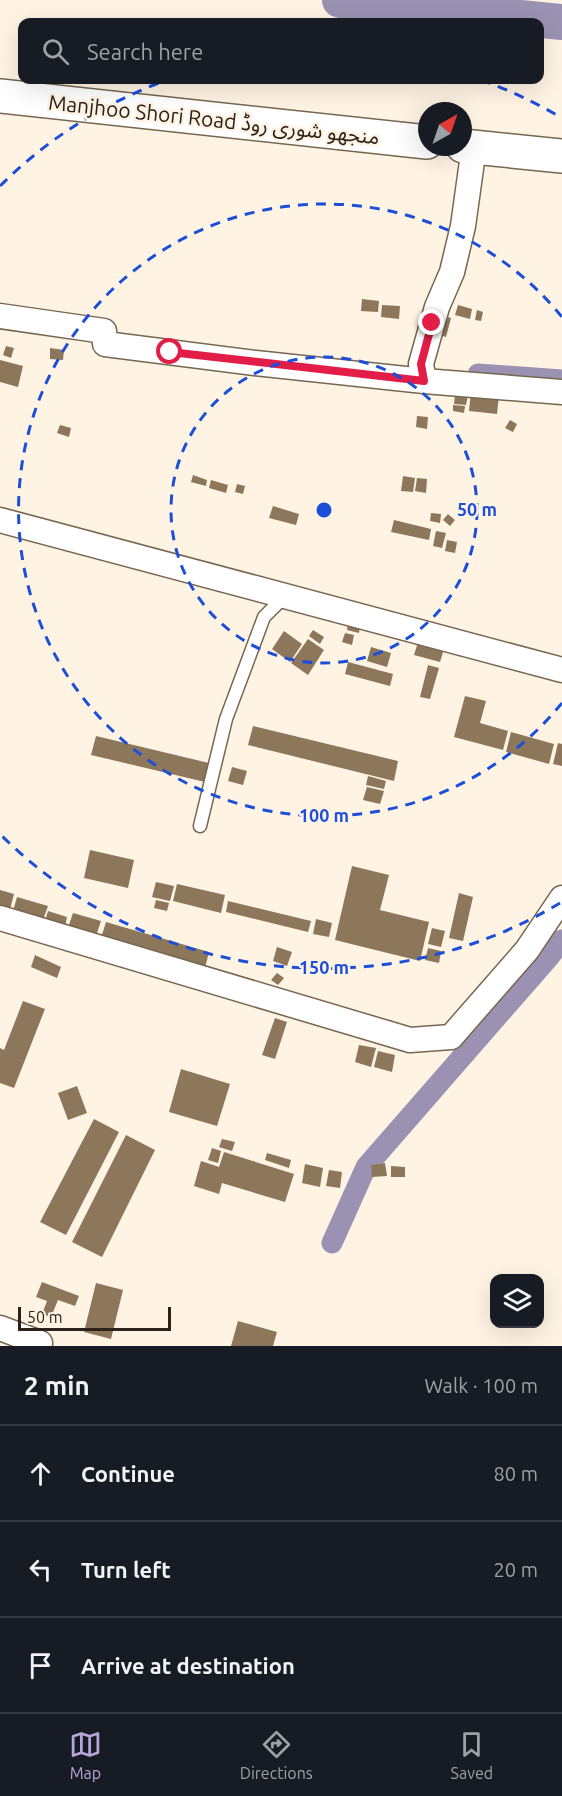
<!DOCTYPE html>
<meta charset="utf-8">
<style>
:root{--surface:#171b24;--page:#20242c;--text:#f1f3f6;--muted:#9ea1a6;--line:#363941;--accent:#b9a5dc}
body{margin:0;font-family:Ubuntu,"Noto Sans Arabic",sans-serif;background:var(--page);color:var(--text)}
.controls{position:absolute;right:18px;bottom:18px;display:grid;overflow:hidden;border-radius:12px;box-shadow:0 6px 24px #0002}
.controls button{width:54px;height:54px;display:grid;place-items:center;padding:0;border:0;border-bottom:2px solid var(--line);background:var(--surface);color:var(--text);font:30px sans-serif}
.compass{position:absolute;left:418px;top:102px;width:54px;height:54px;border-radius:50%;background:var(--surface);box-shadow:0 6px 24px #0002;rotate:40deg}
.scale{position:absolute;left:18px;bottom:15px;width:153px;box-sizing:border-box;padding-left:6px;border:3px solid #2b231a;border-top:0;font-size:16px;line-height:21px;white-space:nowrap;color:#2b231a;-webkit-text-stroke:4px #fff3e4;paint-order:stroke}
.stop{position:absolute;width:18px;height:18px;margin:-14px;border:4px solid #e11d48;border-radius:50%;background:#fff}
.stop.end{background:#e11d48;border-color:#fff;box-shadow:0 2px 6px #0008}
.list{margin:0;padding:0;list-style:none}
h2{display:flex;justify-content:space-between;align-items:center;height:78px;margin:0;padding:0 24px;font-size:26px}
h2 small{font-size:20px;font-weight:400;color:var(--muted)}
.list li{display:grid;grid-template-columns:39px 1fr auto;gap:18px;align-items:center;box-sizing:border-box;height:96px;padding:0 24px;border-top:2px solid var(--line)}
.list b{display:block;font-size:22px;white-space:nowrap}
.list em{font-size:20px;font-style:normal;color:var(--muted)}
.icon{flex:none;width:33px;height:33px;fill:none;stroke:currentColor;stroke-width:2;stroke-linecap:round;stroke-linejoin:round}
.map{position:relative;flex:none;width:562px;height:1346px;overflow:hidden}
.search{position:absolute;background:var(--surface);box-shadow:0 6px 24px #0002;left:18px;right:18px;top:18px;height:66px;display:flex;align-items:center;gap:15px;box-sizing:border-box;padding:0 21px;border-radius:12px;color:var(--muted);font-size:22px}
.sheet{height:366px;background:var(--surface)}
nav{display:flex;justify-content:space-around;align-items:center;box-sizing:border-box;height:84px;border-top:2px solid var(--line);background:var(--surface);font-size:16px;color:var(--muted)}
nav a{display:grid;justify-items:center;gap:3px}
nav .on{color:var(--accent)}
.map>svg:first-child{display:block}
</style>
<div class="map">
<svg width="562" height="1346" viewBox="0 0 562 1346">
<rect width="100%" height="100%" fill="#fff3e4"/>
<g fill="none" stroke-linecap="round" stroke-linejoin="round">
<!-- canal -->
<path stroke="#9b92b3" stroke-width="21" d="M478,374L562,380
M332,1243L366,1167L550,956L562,940"/>
<!-- river -->
<path stroke="#9b92b3" stroke-width="36" d="M340,0L562,22"/>
</g>
<!-- building -->
<path fill="#8d775b" d="M362,299L379,301L378,312L361,311Z
M382,305L400,306L399,319L381,317Z
M458,305L472,309L470,319L455,315Z
M477,310L483,312L481,321L475,320Z
M441,315L451,318L446,337L436,334Z
M6,346L14,348L11,358L3,355Z
M50,348L64,350L63,360L50,359Z
M0,360L23,366L18,387L0,382Z
M471,391L499,394L497,414L469,411Z
M455,394L468,395L466,405L454,404Z
M453,405L465,406L464,413L453,411Z
M417,416L428,417L427,429L416,427Z
M510,420L517,424L513,432L505,428Z
M60,425L71,428L69,437L57,433Z
M193,475L207,480L206,486L191,482Z
M403,476L415,478L413,492L401,491Z
M417,478L427,479L426,493L415,491Z
M211,480L228,485L226,493L209,488Z
M237,484L245,486L243,494L235,492Z
M273,506L299,514L296,525L269,518Z
M431,513L441,514L440,523L430,521Z
M448,514L455,520L450,526L443,520Z
M394,520L431,529L429,540L391,532Z
M436,531L446,533L442,548L433,546Z
M447,540L457,542L455,553L445,551Z
M348,623L360,627L359,633L347,630Z
M313,630L324,637L320,644L309,636Z
M284,631L302,644L290,662L272,649Z
M345,633L354,635L352,645L342,642Z
M308,639L324,650L308,675L291,663Z
M418,642L444,649L440,662L414,655Z
M371,647L391,653L387,667L367,661Z
M348,662L393,674L390,686L345,674Z
M428,665L439,668L430,699L420,697Z
M465,696L486,701L480,723L508,731L503,750L454,737Z
M253,726L398,761L394,781L248,745Z
M511,732L554,744L549,764L506,752Z
M96,736L209,763L205,782L91,755Z
M558,743L562,744V766L553,764Z
M232,767L247,771L243,785L228,781Z
M368,776L386,781L384,789L366,785Z
M367,787L384,791L380,804L363,800Z
M90,850L134,860L128,888L84,878Z
M352,866L389,875L380,910L429,922L420,961L335,940Z
M156,882L174,886L170,901L152,897Z
M177,884L225,895L221,913L173,901Z
M0,890L14,894L9,913L0,910Z
M459,893L473,897L463,941L449,938Z
M17,897L48,906L43,920L13,911Z
M156,900L169,903L167,911L154,908Z
M228,901L311,921L308,932L226,912Z
M48,911L67,917L65,927L45,921Z
M73,913L101,921L96,936L68,928Z
M316,919L332,923L329,937L313,934Z
M106,922L209,952L205,968L101,938Z
M432,928L445,931L441,947L428,944Z
M277,947L292,952L287,966L273,961Z
M428,948L441,951L439,963L425,960Z
M35,955L61,967L57,978L31,967Z
M277,973L284,978L278,985L271,980Z
M23,1001L45,1009L14,1088L0,1083V1048L4,1050Z
M275,1018L287,1022L275,1059L262,1055Z
M359,1045L376,1048L371,1067L355,1062Z
M378,1051L395,1055L392,1072L374,1067Z
M181,1069L230,1084L217,1126L169,1112Z
M77,1086L87,1113L68,1120L58,1093Z
M94,1119L119,1132L66,1235L40,1222Z
M126,1135L155,1150L102,1257L72,1242Z
M222,1139L235,1142L232,1151L219,1147Z
M212,1148L221,1151L218,1163L208,1160Z
M224,1152L294,1174L285,1202L222,1183L219,1194L194,1186L201,1161L219,1167Z
M267,1153L291,1160L289,1168L265,1160Z
M385,1163L387,1176L372,1177L371,1165Z
M305,1164L323,1168L320,1187L302,1183Z
M391,1166L405,1167V1177H391Z
M329,1170L342,1172L340,1188L326,1186Z
M42,1282L79,1296L75,1306L58,1300L51,1317L42,1314L47,1301L36,1297Z
M96,1283L123,1290L111,1339L84,1332Z
M238,1321L277,1332L273,1346H231Z"/>
<g fill="none" stroke-linecap="round" stroke-linejoin="round">
<defs>
<path id="lane" d="M200,826L226,719L264,617L285,596"/>
<path id="street" d="M0,316L104,331L105,344L255,363L424,381L562,392
M424,381L421,364L437,307L452,272L463,226L474,147
M0,520L562,670
M0,918L410,1040L451,1037L527,950L562,898
M0,1328L40,1343L39,1346"/>
<path id="secondary" d="M0,96L427,142
M463,146L562,156"/>
</defs>
<!-- lane casing -->
<use href="#lane" stroke="#776650" stroke-width="15"/>
<!-- street casing -->
<use href="#street" stroke="#776650" stroke-width="27"/>
<!-- secondary casing -->
<use href="#secondary" stroke="#776650" stroke-width="36"/>
<!-- lane -->
<use href="#lane" stroke="#fff" stroke-width="12"/>
<!-- street -->
<use href="#street" stroke="#fff" stroke-width="24"/>
<!-- secondary -->
<use href="#secondary" stroke="#fff" stroke-width="33"/>
</g>
<g fill="none" stroke-linecap="round" stroke-linejoin="round">
<!-- route -->
<path stroke="#e11d48" stroke-width="8" d="M170,352L424,381L421,364L432,323"/>
</g>
<!-- distance rings -->
<g fill="none" stroke="#1d4ed8" stroke-width="3" stroke-dasharray="10 8">
<circle cx="324" cy="510" r="153"/>
<path d="M562 703A306 306 0 1 1 562 317"/>
<path d="M560 903A458 458 0 0 1 0 834M0 186A458 458 0 0 1 167 80M481 80A458 458 0 0 1 560 117"/>
</g>
<g text-anchor="middle" dominant-baseline="central" stroke-width="5" stroke-linejoin="round" paint-order="stroke">
<!-- street labels -->
<g font-size="21" fill="#2b231a" stroke="#fff3e4">
<text transform="translate(214 119) rotate(6)">Manjhoo Shori Road منجھو شوری روڈ</text>
</g>
</g>
<circle cx="324" cy="510" r="9" fill="#1d4ed8" stroke="#fff3e4" stroke-width="3"/>
<g font-size="18" text-anchor="middle" font-weight="bold" fill="#1d4ed8" stroke="#fff3e4" stroke-width="5" stroke-linejoin="round" paint-order="stroke">
<text x="477" y="516">50 m</text>
<text x="324" y="822">100 m</text>
<text x="324" y="974">150 m</text>
</g>
</svg>
<div class="controls">
<button><svg class="icon" aria-label="layers" viewBox="0 0 24 24"><path d="M12 4l9 5-9 5-9-5zM3 14l9 5 9-5"/></svg></button>
</div>
<svg class="compass" viewBox="-18 -18 36 36"><path d="M0-13l5 13h-10z" fill="#e53935"/><path d="M0 13l5-13h-10z" fill="#9ea1a6"/></svg>
<div class="scale">50 m</div>
<div class="stop" style="left:170px;top:352px"></div>
<div class="stop end" style="left:432px;top:323px"></div>
<div class="search"><svg class="icon" aria-label="search" viewBox="0 0 24 24"><circle cx="10" cy="10" r="6"/><path d="M15 15l6 6"/></svg>Search here</div>
</div>
<section class="sheet">
<h2>2 min<small>Walk · 100 m</small></h2>
<ul class="list">
<li><svg class="icon" aria-label="ahead" viewBox="0 0 24 24"><path d="M12 20V5M6 11l6-6 6 6"/></svg><div><b>Continue</b></div><em>80 m</em></li>
<li><svg class="icon" aria-label="left" viewBox="0 0 24 24"><path d="M17 20v-9H6M10 6l-5 5 5 5"/></svg><div><b>Turn left</b></div><em>20 m</em></li>
<li><svg class="icon" aria-label="arrive" viewBox="0 0 24 24"><path d="M6 21V4h12l-3 4 3 4H6"/></svg><div><b>Arrive at destination</b></div></li>
</ul>
</section>
<nav>
<a class="on"><svg class="icon" aria-label="map" viewBox="0 0 24 24"><path d="M3 6l6-2 6 2 6-2v14l-6 2-6-2-6 2zM9 4v14M15 6v14"/></svg>Map</a>
<a><svg class="icon" aria-label="directions" viewBox="0 0 24 24"><path d="M12 3l9 9-9 9-9-9zM9 14v-3h6M13 9l2 2-2 2"/></svg>Directions</a>
<a><svg class="icon" aria-label="saved" viewBox="0 0 24 24"><path d="M7 4h10v16l-5-4-5 4z"/></svg>Saved</a>
</nav>
